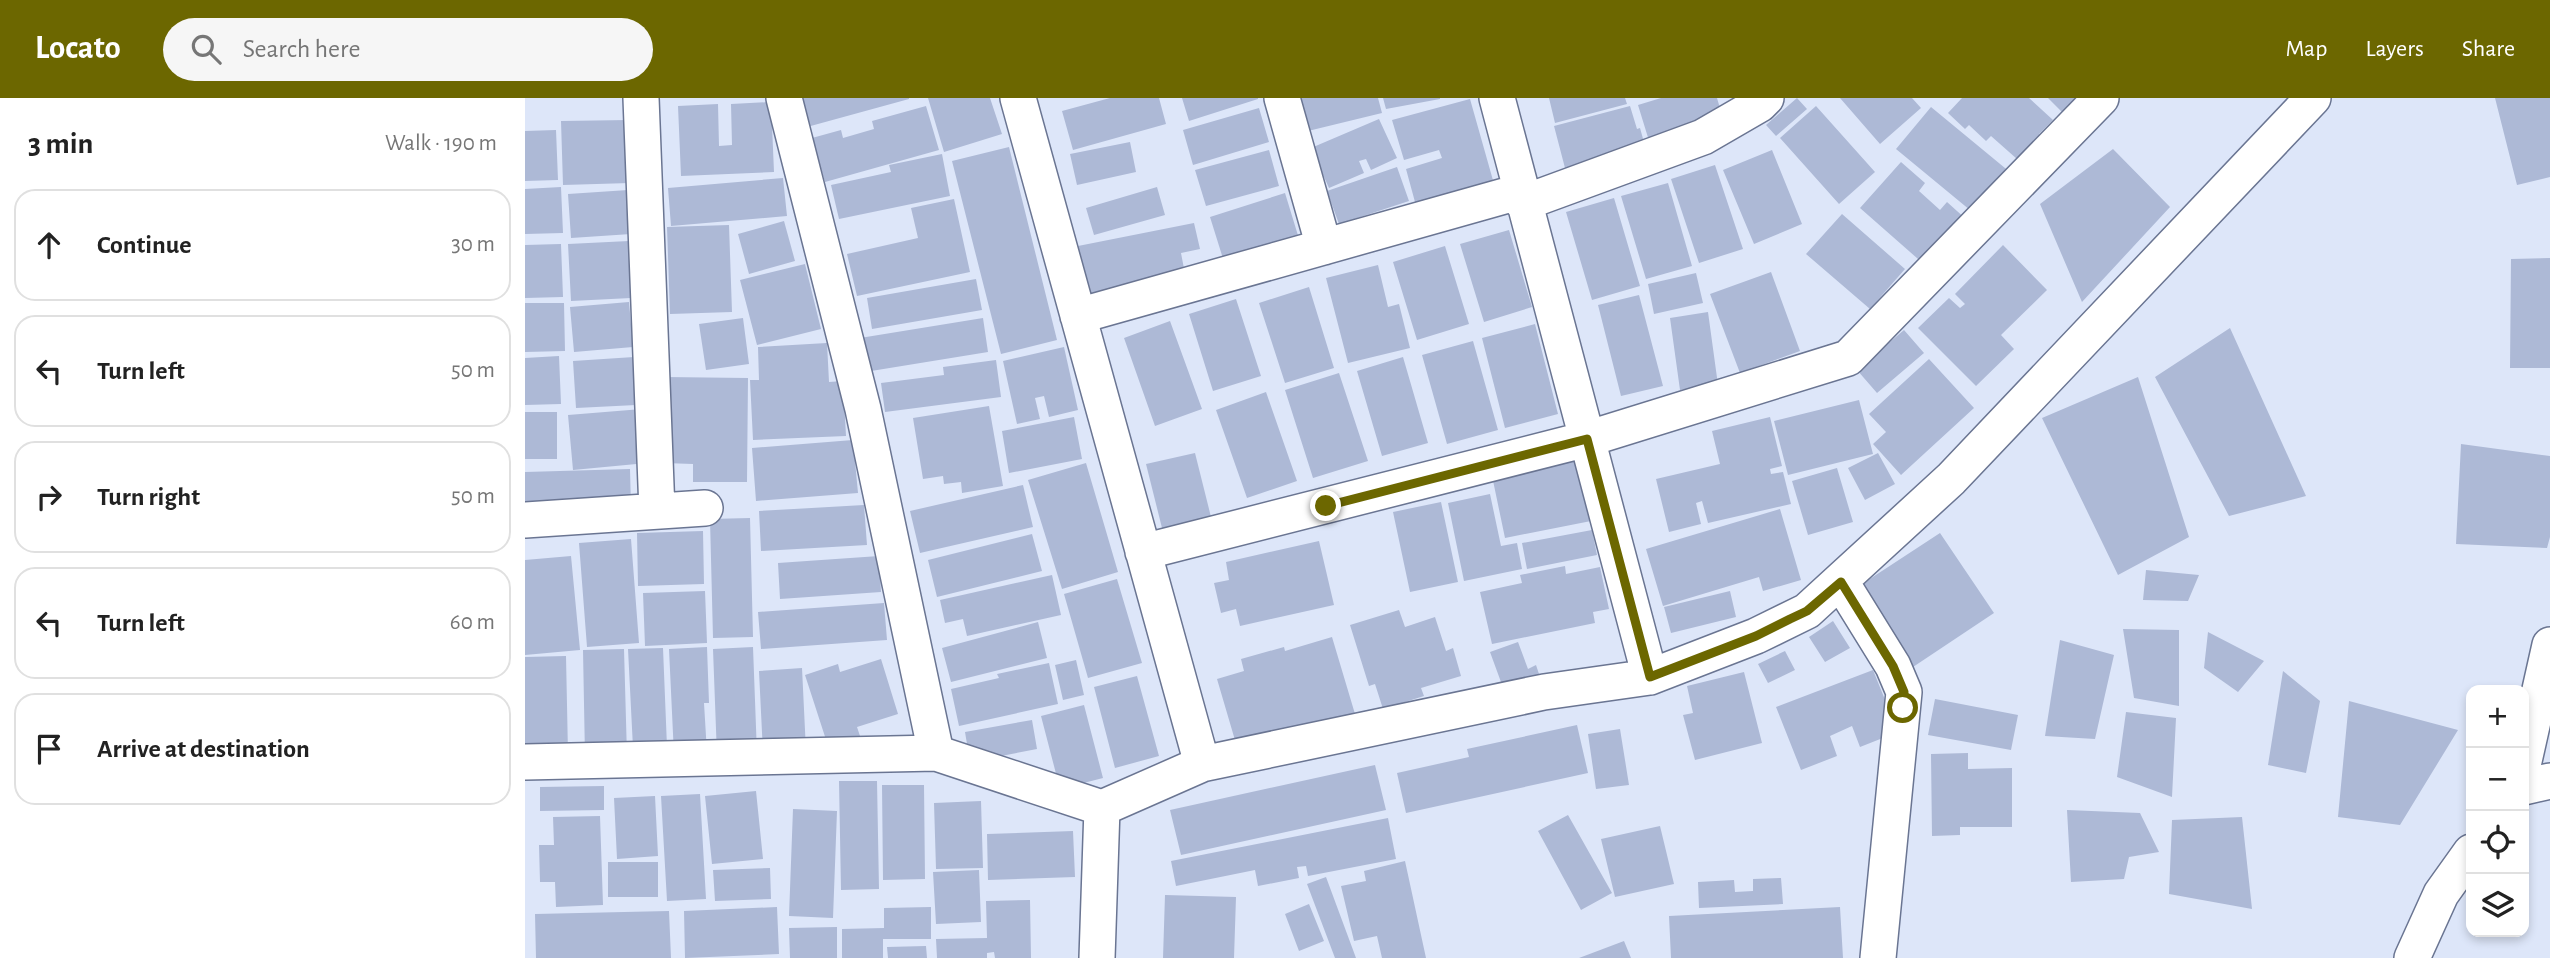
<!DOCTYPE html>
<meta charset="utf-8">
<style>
:root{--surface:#fff;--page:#f6f6f6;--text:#222;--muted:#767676;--line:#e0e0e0;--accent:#6c6700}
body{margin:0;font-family:"Alegreya Sans",sans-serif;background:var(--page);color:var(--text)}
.controls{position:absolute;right:21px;bottom:21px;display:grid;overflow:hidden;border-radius:14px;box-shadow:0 4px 10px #0003}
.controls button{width:63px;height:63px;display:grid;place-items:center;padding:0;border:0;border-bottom:2px solid var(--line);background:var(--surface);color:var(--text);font:35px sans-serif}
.stop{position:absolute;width:21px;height:21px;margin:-16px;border:5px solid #6c6700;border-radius:50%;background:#fff}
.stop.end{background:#6c6700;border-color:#fff;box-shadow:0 2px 7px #0008}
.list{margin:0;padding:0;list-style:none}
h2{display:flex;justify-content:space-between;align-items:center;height:91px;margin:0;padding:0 28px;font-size:30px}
h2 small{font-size:23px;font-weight:400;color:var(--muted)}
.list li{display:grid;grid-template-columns:46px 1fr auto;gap:21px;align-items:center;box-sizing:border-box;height:112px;margin:0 14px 14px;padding:0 14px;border:2px solid var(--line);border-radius:21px}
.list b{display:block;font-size:26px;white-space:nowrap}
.list em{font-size:23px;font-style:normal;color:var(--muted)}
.icon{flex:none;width:38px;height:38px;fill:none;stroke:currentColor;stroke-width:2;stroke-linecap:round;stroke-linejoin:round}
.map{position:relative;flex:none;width:2025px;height:860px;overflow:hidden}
header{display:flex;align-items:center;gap:42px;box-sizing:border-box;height:98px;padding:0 35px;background:var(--accent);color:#fff}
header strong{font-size:33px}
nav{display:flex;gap:38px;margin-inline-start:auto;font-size:24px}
.search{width:490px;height:63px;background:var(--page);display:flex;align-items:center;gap:18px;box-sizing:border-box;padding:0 24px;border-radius:38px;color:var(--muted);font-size:26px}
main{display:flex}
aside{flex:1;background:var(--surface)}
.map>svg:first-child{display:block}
</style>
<header>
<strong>Locato</strong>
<div class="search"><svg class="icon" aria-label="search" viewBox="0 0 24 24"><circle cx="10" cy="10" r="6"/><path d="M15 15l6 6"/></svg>Search here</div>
<nav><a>Map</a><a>Layers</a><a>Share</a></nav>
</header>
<main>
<aside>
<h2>3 min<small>Walk · 190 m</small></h2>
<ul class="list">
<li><svg class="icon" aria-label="ahead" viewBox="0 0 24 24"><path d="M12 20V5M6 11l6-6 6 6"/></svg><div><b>Continue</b></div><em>30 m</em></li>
<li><svg class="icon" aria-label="left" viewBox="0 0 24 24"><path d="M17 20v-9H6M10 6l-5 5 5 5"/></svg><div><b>Turn left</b></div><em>50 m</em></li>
<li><svg class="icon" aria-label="right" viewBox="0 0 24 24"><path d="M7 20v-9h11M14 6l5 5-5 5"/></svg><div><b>Turn right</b></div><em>50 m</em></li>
<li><svg class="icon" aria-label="left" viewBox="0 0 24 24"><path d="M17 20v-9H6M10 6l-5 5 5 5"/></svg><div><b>Turn left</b></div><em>60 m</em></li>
<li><svg class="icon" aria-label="arrive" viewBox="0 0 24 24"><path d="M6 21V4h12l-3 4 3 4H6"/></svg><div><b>Arrive at destination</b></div></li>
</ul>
</aside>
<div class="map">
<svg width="2025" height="860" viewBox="0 0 2025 860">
<rect width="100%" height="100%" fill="#dde6f9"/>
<!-- building -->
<path fill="#adb9d6" d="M274,0H384V1L282,29Z
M403,0H465L477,36L419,54Z
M585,0H634L641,26L548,52L537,13Z
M657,0H733V1L664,23Z
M775,0H853L857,15L783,33Z
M858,0H915V1L861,11Z
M1024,0H1100L1102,6L1030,25Z
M1136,0H1192L1199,24L1125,46L1113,7Z
M1272,0L1282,11L1251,38L1241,27Z
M1315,0H1387L1396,10L1355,46Z
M1437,0H1504L1528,22L1514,36L1519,40L1507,54L1502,50L1492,61L1466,38L1461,43L1444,27L1440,31L1423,15Z
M1523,0H1554L1538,15Z
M1970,0H2025V79L1992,87Z
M945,1L971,93L893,115L881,71L917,60L914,52L879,62L867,22Z
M246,4L249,74L156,78L153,8L193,6L194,48L207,47L206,6Z
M401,8L414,52L300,84L287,40L316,32L318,40L349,31L347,23Z
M1105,8L1112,31L1115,30L1122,55L1090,57L1040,70L1029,28Z
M1291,8L1350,74L1314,106L1255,40Z
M1406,9L1486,75L1451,117L1371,51Z
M734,10L744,44L668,67L658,32Z
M854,21L872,60L846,72L841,61L834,63L839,75L804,90L786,50Z
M104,22L105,85L38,87L36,23Z
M31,32L33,82L0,83V33Z
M605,44L611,74L552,87L545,56Z
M484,49L532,242L476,256L427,63Z
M1588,51L1645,109L1557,204L1515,106Z
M744,52L754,88L681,108L670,72Z
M1247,52L1277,126L1229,146L1198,72Z
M417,56L425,98L314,121L306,87L366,74L364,67Z
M1376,64L1400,85L1394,93L1415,112L1422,104L1442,122L1401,168L1335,110Z
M1190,67L1218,151L1174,165L1146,81Z
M872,69L884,103L814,126L802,93Z
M258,80L262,118L146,128L143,90Z
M1143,85L1167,168L1121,181L1096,98Z
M36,89L38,135L0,136V91Z
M632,89L640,117L569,137L561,110Z
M103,92L106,136L46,140L43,96Z
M760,95L775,144L700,167L685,119Z
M1089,100L1115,188L1067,202L1041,114Z
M429,101L445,174L332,198L322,156L393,140L386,110Z
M1317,116L1380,171L1345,211L1281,156Z
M259,123L270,163L224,176L213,136Z
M669,125L675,151L656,155L661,181L563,200L553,148Z
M204,127L207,214L145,216L142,129Z
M984,132L1007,209L959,224L935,146Z
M104,143L106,200L46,203L43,146Z
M36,146L38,199L0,200V147Z
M1478,147L1522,192L1476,237L1489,251L1451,288L1393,230L1424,200L1435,210L1440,206L1430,196Z
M920,148L944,226L892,242L868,164Z
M2025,160V270H1985L1986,161Z
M280,166L296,231L232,247L215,182Z
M853,167L863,209L874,206L885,250L823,265L801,180Z
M1246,174L1275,253L1215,275L1185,196Z
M1171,175L1178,205L1129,216L1123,186Z
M451,181L457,212L347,231L342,200Z
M784,189L809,270L760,285L734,205Z
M1114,197L1138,288L1096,298L1073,207Z
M711,201L736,278L688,293L664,216Z
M104,204L108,249L49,254L45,209Z
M0,205H39L40,253L0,254Z
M1183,214L1193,287L1155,292L1145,220Z
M218,220L224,266L181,272L174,226Z
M458,220L463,254L340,274L335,240Z
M645,223L677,311L630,328L599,240Z
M1010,226L1033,316L980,330L957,240Z
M1705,230L1781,398L1704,418L1630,279Z
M1379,232L1399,255L1352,295L1332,272Z
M948,243L973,332L922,346L897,257Z
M302,245L304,284L318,283L321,338L228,342L225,282H234L233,249Z
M539,249L553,312L524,319L519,298L510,300L515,321L492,326L478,263Z
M34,258L36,306L0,307V260Z
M109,259L111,307L51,310L48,263Z
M878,259L903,345L857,358L832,273Z
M1404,261L1449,310L1376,377L1348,346L1361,334L1344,316Z
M471,262L476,299L360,314L356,285L419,277L418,269Z
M814,275L843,363L788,380L760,292Z
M140,279L223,280L222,384H168V366L139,365Z
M1613,279L1664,439L1593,477L1517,320Z
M741,294L772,383L722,400L691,312Z
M1334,302L1348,356L1263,377L1249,323Z
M464,308L478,388L437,395L436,384L419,386L418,378L398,381L388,320Z
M117,311L122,365L48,372L43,317Z
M0,314H32V361H0Z
M549,319L557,361L484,375L477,333Z
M1245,319L1257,368L1245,371L1246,376L1258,374L1266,406L1183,425L1177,403L1171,405L1176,426L1144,434L1131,381L1195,366L1187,333Z
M328,342L333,395L231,403L227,350Z
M1936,346L2025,358V439L2022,450L1931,446Z
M670,355L687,423L638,434L621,366Z
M1353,355L1370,386L1340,402L1323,370Z
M1052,356L1066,423L980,440L966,373Z
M561,365L593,474L537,491L503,382Z
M1312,370L1328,424L1283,437L1267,383Z
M105,371L106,410L0,413V374Z
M498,387L508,429L395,455L385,413Z
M965,396L976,448L992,445L997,471L939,483L923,405Z
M916,404L933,484L885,494L868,414Z
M339,407L342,447L236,453L234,413Z
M1255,411L1276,482L1238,493L1234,479L1138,508L1121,451Z
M225,420L228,539L188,540L185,421Z
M1067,432L1072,457L1002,471L997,445Z
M178,433L179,486L113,488L112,435Z
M1415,435L1469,515L1385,571L1331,490Z
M507,436L517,473L412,499L403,462Z
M106,441L114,545L62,549L54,445Z
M794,443L809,507L715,528L711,511L696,515L689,485L704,482L701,464Z
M46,458L55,552L0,557V462Z
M354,458L356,494L255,501L253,465Z
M1040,468L1041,476L1075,469L1084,511L1068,514L1070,525L967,546L955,494L997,485L995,477Z
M1621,472L1674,477L1663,503L1618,502Z
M527,477L536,517L442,538L438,521L420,525L415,502Z
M592,481L617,565L563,580L539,496Z
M180,493L182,545L120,548L118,495Z
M1205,493L1211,519L1146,535L1139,509Z
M359,505L362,542L236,551L233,514Z
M874,512L880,529L910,519L921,553L928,550L936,578L896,590L899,598L858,611L850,586L844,588L825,527Z
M1308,523L1325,550L1300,564L1284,539Z
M513,524L522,560L426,584L417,550Z
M1598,531L1654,532V608L1609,600Z
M1683,534L1739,563L1713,594L1679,570Z
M807,539L830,616L712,649L692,581L719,573L716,561L759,549L760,553Z
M1535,542L1589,557L1570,641L1520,638Z
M993,544L1003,571L1011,567L1016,582L980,595L965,554Z
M182,549L184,605H179L182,655L149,657L144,551Z
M228,549L232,656L192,658L188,551Z
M138,550L142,649L108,650L103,551Z
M99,551L102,658L60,659L58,552Z
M1260,553L1270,572L1243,585L1233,566Z
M41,558L43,656H0V559Z
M356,561L373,616L332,629L336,641L304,651L280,577L313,566L315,574Z
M551,562L559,597L538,602L530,567Z
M524,565L533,606L434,628L426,591L474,580L472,576Z
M277,570L281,653L238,655L234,573Z
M1348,572L1373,634L1335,649L1327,628L1305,638L1312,658L1276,672L1251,609Z
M1758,573L1795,603L1781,675L1743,667Z
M1219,574L1237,645L1170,662L1158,617L1168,615L1162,588Z
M612,578L634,658L590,670L569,589Z
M1410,601L1493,617L1486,652L1403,637Z
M1824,603L1933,632L1875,727L1813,719Z
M559,607L578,680L535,691L516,618Z
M1601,614L1651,620L1647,699L1592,679Z
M507,622L512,651L445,664L440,634Z
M1052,627L1063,675L881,715L872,675L944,659L942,651Z
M1095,631L1104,687L1071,691L1063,636Z
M1443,655V671L1487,670V729H1435V737L1407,738L1406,656Z
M850,667L861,712L656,757L645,712Z
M314,683H352L354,791L316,792Z
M357,687H399L400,781L358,782Z
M79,688V712L15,713V689Z
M231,693L238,761L187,766L180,698Z
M175,696L181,801L142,803L136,698Z
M130,698L133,758L92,761L89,700Z
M456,703L458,770L411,771L409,705Z
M268,711L312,713L308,820L264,818Z
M1542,712L1615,715L1634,754L1604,759L1599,781L1546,784Z
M1043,717L1087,795L1056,812L1013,733Z
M75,718L78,807L31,809L30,784H15L14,747H29L28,719Z
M1717,719L1727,811L1644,796L1647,722Z
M863,720L871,761L783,778L781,768L772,769L774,780L733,788L730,772L651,788L646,763Z
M1135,728L1149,786L1090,799L1076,741Z
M548,733L550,779L463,782L462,736Z
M880,763L901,860H857L852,838L829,843L816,788L841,783L839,773Z
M83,764H133V799H83Z
M245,770L246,801L190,803L188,772Z
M454,772L456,824L411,826L408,774Z
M801,779L831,860H810L782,786Z
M1256,780L1258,806L1174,810L1173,784L1209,782L1210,794L1228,793V781Z
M640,797L711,799L709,860H638Z
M505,802L506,860H470L469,854L462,855V860H412L411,841L462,840L461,803Z
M784,806L799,843L774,853L760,816Z
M252,809L254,856L160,860L159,813Z
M406,809V841H358V860H317V831L359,830V810Z
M1315,809L1318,860H1146L1144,818Z
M144,813L146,860H11L10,816Z
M312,829V860H265L264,830Z
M1099,843L1106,860H1054Z
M401,848L402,860H363L362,849Z"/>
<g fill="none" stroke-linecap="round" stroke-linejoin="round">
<defs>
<path id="minor" d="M116,0L132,413
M259,0L338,311L411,655
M493,0L677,666
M757,0L799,149
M972,0L1125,579
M553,218L990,95L998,105L1178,39L1235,6L1241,0
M0,422L180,410
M618,454L1062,341L1323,260L1576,0
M1316,484L1368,568L1379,594L1353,860
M1999,663L2025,547
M0,664L411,655L577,710
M1999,689L2025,683
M572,860L577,710L677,666L1019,594L1125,579L1231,538L1282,513L1426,381L1788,0
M1887,860L1916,796L1946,754"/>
</defs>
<!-- minor casing -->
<use href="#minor" stroke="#6a7592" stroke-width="38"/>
<!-- minor -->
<use href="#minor" stroke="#fff" stroke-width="35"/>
</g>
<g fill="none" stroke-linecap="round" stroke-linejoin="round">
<!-- route -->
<path stroke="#6c6700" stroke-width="9" d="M801,408L1062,341L1125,579L1231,538L1265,521L1282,513L1316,484L1368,568L1379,594L1378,610"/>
</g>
</svg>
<div class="controls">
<button>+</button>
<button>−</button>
<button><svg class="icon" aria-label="locate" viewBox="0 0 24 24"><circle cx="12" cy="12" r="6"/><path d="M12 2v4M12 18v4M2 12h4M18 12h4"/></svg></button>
<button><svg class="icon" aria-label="layers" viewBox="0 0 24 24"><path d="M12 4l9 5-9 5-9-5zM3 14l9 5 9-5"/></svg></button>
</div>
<div class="stop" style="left:1378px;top:610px"></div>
<div class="stop end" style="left:801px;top:408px"></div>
</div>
</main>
